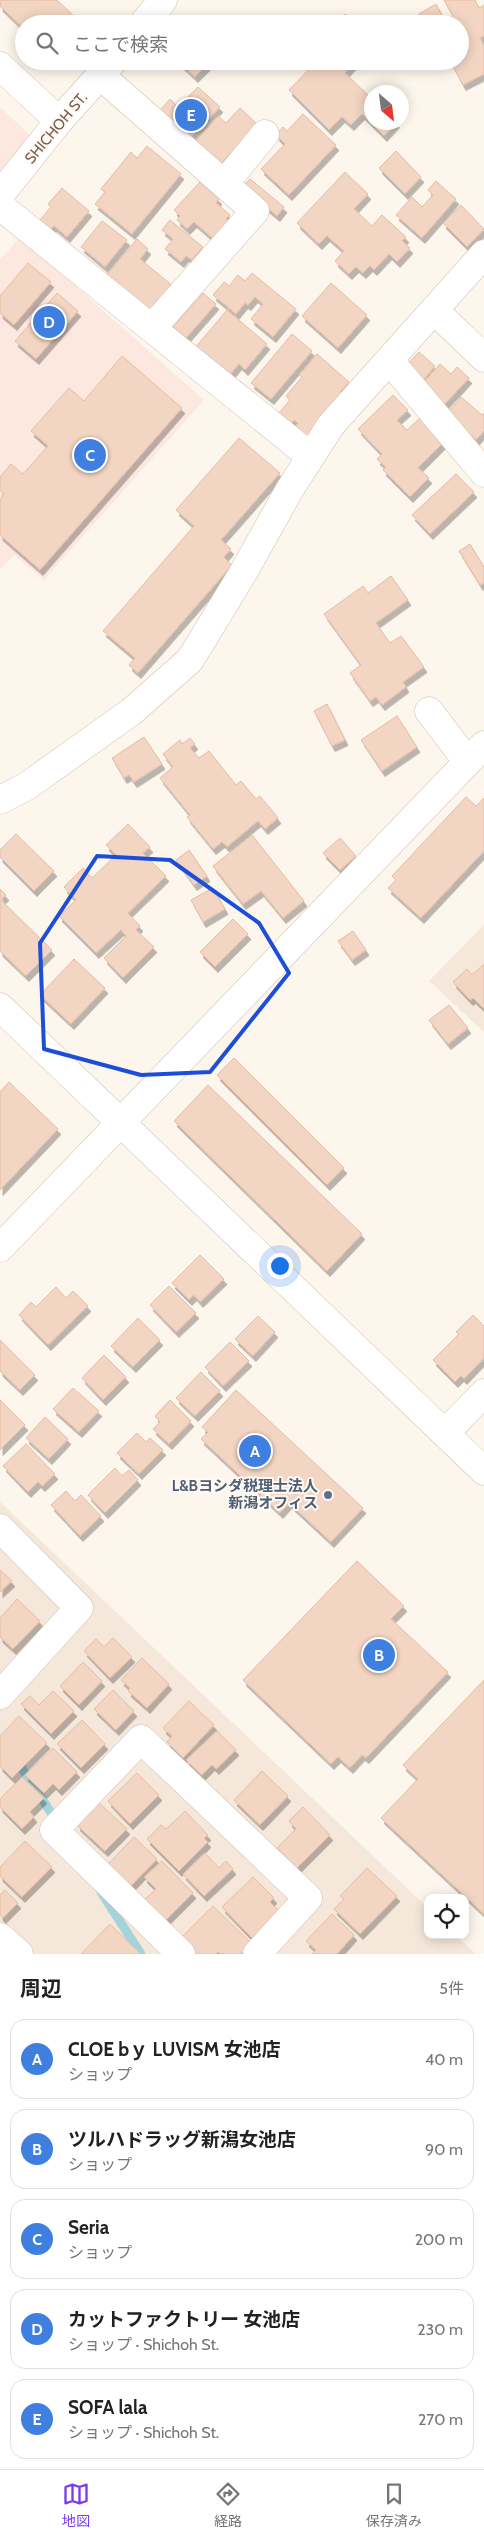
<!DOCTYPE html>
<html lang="ja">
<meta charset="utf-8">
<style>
:root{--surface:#fff;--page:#f6f6f6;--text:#222;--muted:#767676;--line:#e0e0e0;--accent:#7c3aed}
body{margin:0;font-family:Cabin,"Noto Sans JP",sans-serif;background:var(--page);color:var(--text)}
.controls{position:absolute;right:15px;bottom:15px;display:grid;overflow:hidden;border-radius:10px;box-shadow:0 2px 12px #0003}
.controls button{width:45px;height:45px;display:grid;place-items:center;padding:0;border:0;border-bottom:1px solid var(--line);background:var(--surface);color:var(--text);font:25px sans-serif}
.compass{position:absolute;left:364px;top:85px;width:45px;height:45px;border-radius:50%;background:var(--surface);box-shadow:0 2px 12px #0003;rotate:152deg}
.you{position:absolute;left:279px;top:1265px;width:18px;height:18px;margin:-12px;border:4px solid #fff;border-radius:50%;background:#1a73e8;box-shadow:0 0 0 8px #1a73e833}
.badge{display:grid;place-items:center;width:32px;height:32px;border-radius:50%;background:var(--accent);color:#fff;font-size:16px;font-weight:700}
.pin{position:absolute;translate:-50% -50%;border:2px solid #fff;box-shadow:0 1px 5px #0006}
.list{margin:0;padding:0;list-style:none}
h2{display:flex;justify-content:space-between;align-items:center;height:65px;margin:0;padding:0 20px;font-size:21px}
h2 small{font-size:16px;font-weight:400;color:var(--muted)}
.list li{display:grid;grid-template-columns:32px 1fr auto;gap:15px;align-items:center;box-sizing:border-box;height:80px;margin:0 10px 10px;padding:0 10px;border:1px solid var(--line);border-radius:15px}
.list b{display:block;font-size:19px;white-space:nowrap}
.list p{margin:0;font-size:16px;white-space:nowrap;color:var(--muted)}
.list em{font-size:16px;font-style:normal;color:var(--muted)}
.icon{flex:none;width:28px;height:28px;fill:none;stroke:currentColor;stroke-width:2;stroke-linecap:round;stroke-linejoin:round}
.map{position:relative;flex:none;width:484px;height:1954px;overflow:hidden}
.search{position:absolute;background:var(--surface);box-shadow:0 2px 12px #0003;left:15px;right:15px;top:15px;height:55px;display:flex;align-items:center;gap:12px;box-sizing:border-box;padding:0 18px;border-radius:28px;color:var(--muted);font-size:19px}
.sheet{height:515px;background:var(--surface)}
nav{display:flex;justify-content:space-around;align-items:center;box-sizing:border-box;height:70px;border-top:1px solid var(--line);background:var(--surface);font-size:14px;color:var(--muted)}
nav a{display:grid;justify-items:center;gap:2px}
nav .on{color:var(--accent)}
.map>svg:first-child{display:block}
</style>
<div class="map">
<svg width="484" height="1954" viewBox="0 0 484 1954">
<defs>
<filter id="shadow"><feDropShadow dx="3" dy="5.5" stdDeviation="0" flood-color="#0004"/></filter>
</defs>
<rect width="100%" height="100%" fill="#fdf6ec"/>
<!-- residential -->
<path fill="#f5e8da" d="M484,925V1032L429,981Z
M0,1502L428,1908V1935H456L476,1954H0Z"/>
<!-- commercial -->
<path fill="#fde8e0" d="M0,107L32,137L0,176Z
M20,237L204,400L44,580L14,555L0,570V260Z"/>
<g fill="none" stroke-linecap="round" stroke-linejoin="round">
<!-- stream -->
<path stroke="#a5d3da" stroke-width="9" d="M16,1759L57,1822
M101,1892L141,1954"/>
</g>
<!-- building -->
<path fill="#f3d5c3" stroke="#e6bba3" filter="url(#shadow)" d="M0,0H57L77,19L73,24H24V29L0,6Z
M444,0H475L479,8L484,5V36L480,38L484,46V74L463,85L450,61H460V24H424L419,14L436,4L445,21L453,16Z
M345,14L355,24H336Z
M209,15L219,24H201Z
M178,61H211L195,77Z
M317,61H356L345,73L372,99V122H397L384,136L362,114L351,125L342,117L329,130L289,90Z
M198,87L220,107L185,143L160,110L170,99L178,107Z
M240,108L257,124L218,167L188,149L218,116L226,123Z
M303,114L336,145L289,195L261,169L285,144L276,135L283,127L287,131Z
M147,146L181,174L132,234L95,204L105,192L101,189L131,152L137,158Z
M396,151L421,177L405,194L379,168Z
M345,172L368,194L354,209L372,226L382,215L406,237L402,241L410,248L397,262L389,254L374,270L370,266L363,273L356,267L349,274L335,261L344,251L327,236L319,244L297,223Z
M250,179L284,207L277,216L242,187Z
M436,181L456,199L422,238L396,215L412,197L422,207L433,195L428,190Z
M200,182L219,199L216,203L230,215L226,219L234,226L218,243L194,222L187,229L177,220L180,216L174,210Z
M62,188L89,211L67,237L54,226L46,234L36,225L51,207L48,204Z
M461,205L484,229L467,247L443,223Z
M170,220L203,247L192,260L186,256L181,262L165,249L173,239L162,230Z
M102,221L127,240L105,267L81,247Z
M137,239L148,249L140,259L174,287L148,317L103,279Z
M28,263L51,282L14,325L0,313V296Z
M252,273L296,309L273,337L251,319L263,304L255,297L248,305L245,303L236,314L213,295L224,282L229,286L238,275L245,281Z
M331,283L367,315L338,348L302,316Z
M57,293L78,311L36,359L15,341Z
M203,293L216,304L186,338L173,327Z
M227,310L267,344L245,370L239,364L228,377L194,349Z
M292,334L312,351L271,399L251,383Z
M419,352L435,366L421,383L404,368Z
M317,354L349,382L340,392L347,397L308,442L293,429L298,423L294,420L286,429L274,419L290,400L286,396L302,377L299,375Z
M122,356L182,408L40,570L0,535V499L4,494L0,490V477L11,464L23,474L48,446L31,431L69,388L84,401Z
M440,364L451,374L457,367L469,378L443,406L421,385Z
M393,395L408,410L397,420L407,430L420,418L444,442L418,468L429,478L410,497L383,470L386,467L377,459L382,454L358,429Z
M461,397L482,415L484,413V431L476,440L448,412Z
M239,438L280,473L221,540L231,549L224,557L232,565L138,673L129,665L135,658L103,631L194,526L176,510Z
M456,474L474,492L430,534L412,515Z
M470,544L484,567V583L480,585L459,551Z
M391,576L408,600L376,623L390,643L401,636L424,667L403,682L406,687L382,705L376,697L370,701L350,673L361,665L324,614L363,586L368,593Z
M327,704L345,740L332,746L314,711Z
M397,716L417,747L382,771L361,740Z
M144,737L162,764L134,782L129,775L124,778L112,758Z
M190,738L195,744L190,748L199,758L209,751L236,785L241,781L256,799L260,796L278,818L265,829L258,821L227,847L222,842L213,849L187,817L190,815L160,778L173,767L163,754L180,740L182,744Z
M466,797L476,806L484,798V851L421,918L388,888L396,880L392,876Z
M128,824L150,847L143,853L166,876L128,913L140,926L136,930L154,947L123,978L104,958L126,936L121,930L96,953L59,916L76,900L64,887L83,868L92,878L116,855L106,845Z
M16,834L54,871L34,891L0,857V850Z
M252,835L304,901L283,918L261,891L243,904L213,866Z
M340,838L356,856L340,870L323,853Z
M189,850L207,876L194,885L176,860Z
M213,888L225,909L203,922L191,900Z
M0,889L6,895L1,900L52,950L26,976L0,951Z
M233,919L248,934L215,967L200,952Z
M353,931L366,950L352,960L338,941Z
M74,959L105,988L71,1024L40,995Z
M484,964V1008H483L473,998L470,1000L453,982L467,969L472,975Z
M449,1005L468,1028L448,1044L429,1020Z
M234,1058L344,1168L327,1185L217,1075Z
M9,1082L58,1129L0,1190V1092Z
M208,1085L362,1234L327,1271L174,1121Z
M200,1255L224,1279L200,1302L194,1295L189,1300L172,1283Z
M169,1286L196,1313L176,1332L150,1305Z
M56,1287L66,1298L73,1291L88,1306L48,1345L19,1315L31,1302L36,1307Z
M473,1315L484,1326V1358L464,1379L461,1376L455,1382L433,1360L459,1334L456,1332Z
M258,1316L275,1332L253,1356L235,1339Z
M138,1318L160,1340L133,1367L111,1346Z
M0,1340L35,1375L20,1390L0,1371Z
M230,1342L249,1361L223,1386L205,1367Z
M104,1355L126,1377L103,1400L82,1378Z
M201,1372L220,1391L195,1416L176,1398Z
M73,1388L99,1411L79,1432L53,1409Z
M236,1390L363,1508L331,1542L289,1503L280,1513L201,1439L208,1432L202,1427Z
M0,1400L25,1425L0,1450Z
M170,1400L191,1421L169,1444L153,1429L160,1422L155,1416Z
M45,1417L68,1439L49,1459L26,1438Z
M137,1433L146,1442L150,1438L163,1450L139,1474L117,1453Z
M26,1444L55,1474L42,1486L38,1482L28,1492L3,1466Z
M115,1468L122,1476L129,1470L138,1480L105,1513L88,1495Z
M66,1491L75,1501L81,1495L101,1516L80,1536L51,1505Z
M357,1561L404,1606L391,1619L448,1672L366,1758L362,1755L350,1768L338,1757L331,1764L243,1680Z
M0,1570L12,1581L0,1592Z
M17,1599L40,1621L13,1649L0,1637V1618Z
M113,1638L132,1657L110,1678L84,1651L96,1639L104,1647Z
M142,1658L169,1684L147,1708L128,1691L130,1688L121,1680Z
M83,1662L102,1681L79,1705L60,1686Z
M484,1680V1914L381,1818L418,1779L403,1765Z
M113,1690L134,1711L116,1730L94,1709Z
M53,1691L74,1711L51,1734L21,1704L30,1696L39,1705Z
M189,1701L214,1725L183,1758L167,1742L172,1736L163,1728Z
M19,1716L47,1743L12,1778L0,1766V1736Z
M82,1720L105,1744L81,1768L57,1744Z
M217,1731L236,1750L216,1769L212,1765L202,1775L186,1760Z
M53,1748L77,1772L59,1790L53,1784L44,1793L25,1775Z
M262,1771L288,1796L260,1825L234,1800Z
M137,1773L159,1795L130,1824L108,1801Z
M22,1777L44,1798L30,1812L34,1817L22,1829L0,1807V1799Z
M98,1802L127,1829L105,1851L77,1825Z
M303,1807L330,1835L297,1868L277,1848L296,1829L289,1821Z
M185,1811L208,1835L204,1838L208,1842L179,1871L147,1839L161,1825L166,1829Z
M134,1837L157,1859L128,1889L108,1864Z
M25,1841L52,1867L22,1897L0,1876V1867Z
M205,1853L219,1868L226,1861L233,1869L204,1896L183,1874Z
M162,1861L193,1893L163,1923L142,1902L156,1889L144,1877Z
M367,1868L397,1896L360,1934L334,1909L344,1899L340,1896Z
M253,1877L274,1898L270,1902L279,1911L252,1938L222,1907Z
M5,1890L18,1903L3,1918L0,1915V1895Z
M213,1906L251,1943L241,1954H221L218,1952L216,1954H193L179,1940Z
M332,1914L354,1935L337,1954H312L316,1950L306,1941Z
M110,1924L141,1954H81Z"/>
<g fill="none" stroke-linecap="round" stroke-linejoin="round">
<defs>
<path id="minor" d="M0,66L59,121
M101,76L255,211L152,328
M224,184L265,134
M0,206L310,456
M434,310L484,358
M389,360L484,473
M429,711L467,761
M0,800L27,786L131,712L190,660L243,573L290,489L331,425L484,254
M0,1248L484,745
M445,1433L484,1393
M0,1528L79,1608L0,1695
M0,1937L19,1954
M181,1954L54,1830L141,1739L308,1898L257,1954"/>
<path id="tertiary" d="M143,24L163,0
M0,195L59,121L113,61
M0,1007L484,1471"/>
</defs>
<!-- minor casing -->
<use href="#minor" stroke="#d1beb0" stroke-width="29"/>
<!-- tertiary casing -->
<use href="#tertiary" stroke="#d1beb0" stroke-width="29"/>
<!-- minor -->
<use href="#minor" stroke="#fff" stroke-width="28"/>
<!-- tertiary -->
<use href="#tertiary" stroke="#fff" stroke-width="28"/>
</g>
<!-- marked area -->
<path fill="none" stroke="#1d4ed8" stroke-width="4" stroke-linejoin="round" d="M97,856L170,860L259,923L289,973L210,1072L141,1075L44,1049L40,943Z"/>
<!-- markers -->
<circle fill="#5c6f8a" stroke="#fffaf3" stroke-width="2" cx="328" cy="1495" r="5"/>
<g text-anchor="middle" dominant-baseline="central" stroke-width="4" stroke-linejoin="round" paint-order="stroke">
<!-- street labels -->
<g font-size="15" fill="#7a5c4d" stroke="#fffaf3">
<text transform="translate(56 128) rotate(-50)">SHICHOH ST.</text>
</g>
<!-- service labels -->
<g font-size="15" font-weight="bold" fill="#4e5e75" stroke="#fffaf3" text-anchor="end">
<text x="318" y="1486">L&amp;Bヨシダ税理士法人<tspan x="318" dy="17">新潟オフィス</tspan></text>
</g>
</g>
</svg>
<div class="controls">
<button><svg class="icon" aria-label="locate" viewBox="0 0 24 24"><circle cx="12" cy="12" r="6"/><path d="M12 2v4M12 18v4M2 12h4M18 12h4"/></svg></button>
</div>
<svg class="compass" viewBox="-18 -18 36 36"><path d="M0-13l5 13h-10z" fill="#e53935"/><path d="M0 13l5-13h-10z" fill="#767676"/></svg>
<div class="you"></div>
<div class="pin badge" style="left:255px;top:1451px;background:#3f7fe0">A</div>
<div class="pin badge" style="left:379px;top:1655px;background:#3f7fe0">B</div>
<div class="pin badge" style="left:90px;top:455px;background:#3f7fe0">C</div>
<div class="pin badge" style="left:49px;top:322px;background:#3f7fe0">D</div>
<div class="pin badge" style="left:191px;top:115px;background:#3f7fe0">E</div>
<div class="search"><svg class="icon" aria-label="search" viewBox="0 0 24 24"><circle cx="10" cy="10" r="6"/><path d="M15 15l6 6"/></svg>ここで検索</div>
</div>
<section class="sheet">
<h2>周辺<small>5件</small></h2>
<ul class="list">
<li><span class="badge" style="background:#3f7fe0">A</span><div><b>CLOE bｙ LUVISM 女池店</b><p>ショップ</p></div><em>40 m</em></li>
<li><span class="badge" style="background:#3f7fe0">B</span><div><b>ツルハドラッグ新潟女池店</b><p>ショップ</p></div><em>90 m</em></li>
<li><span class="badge" style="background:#3f7fe0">C</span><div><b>Seria</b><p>ショップ</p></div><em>200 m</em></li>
<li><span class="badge" style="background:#3f7fe0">D</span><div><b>カットファクトリー 女池店</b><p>ショップ · Shichoh St.</p></div><em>230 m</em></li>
<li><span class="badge" style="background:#3f7fe0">E</span><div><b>SOFA lala</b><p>ショップ · Shichoh St.</p></div><em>270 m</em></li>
</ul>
</section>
<nav>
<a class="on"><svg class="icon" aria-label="map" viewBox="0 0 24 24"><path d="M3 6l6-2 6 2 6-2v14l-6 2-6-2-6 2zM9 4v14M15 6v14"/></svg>地図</a>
<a><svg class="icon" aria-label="directions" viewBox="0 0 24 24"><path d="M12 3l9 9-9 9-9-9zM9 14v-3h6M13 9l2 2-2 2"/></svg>経路</a>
<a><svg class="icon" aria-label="saved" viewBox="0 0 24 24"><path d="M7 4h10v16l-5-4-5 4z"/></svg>保存済み</a>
</nav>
